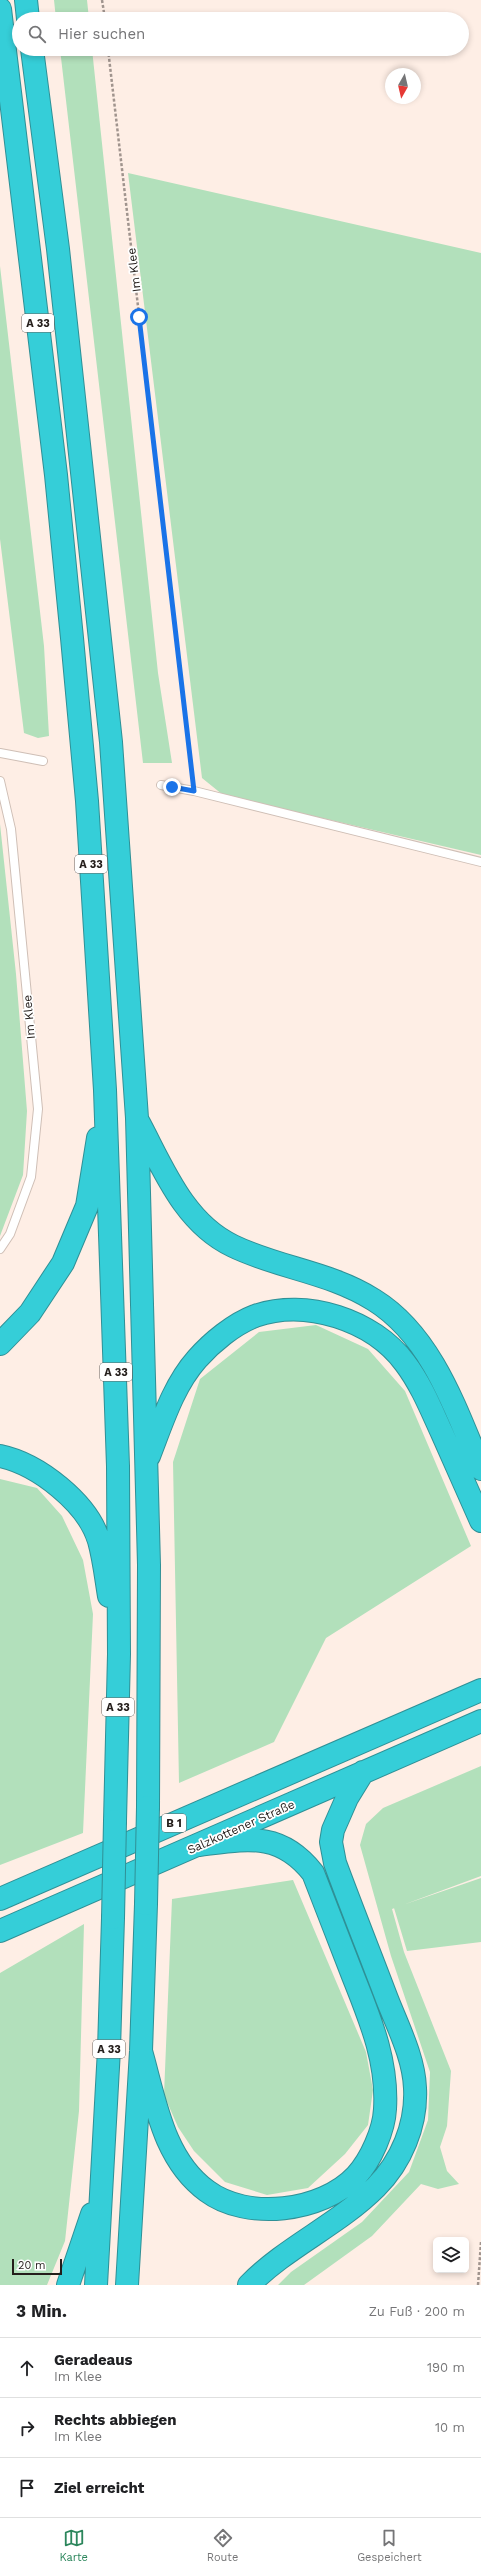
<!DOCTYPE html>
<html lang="de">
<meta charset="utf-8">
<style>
:root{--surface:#fff;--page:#f2f2f2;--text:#202124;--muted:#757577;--line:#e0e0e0;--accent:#2c865c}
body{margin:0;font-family:"Work Sans",sans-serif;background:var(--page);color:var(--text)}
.controls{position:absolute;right:12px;bottom:12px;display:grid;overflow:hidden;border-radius:6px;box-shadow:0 2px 6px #0003}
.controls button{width:36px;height:36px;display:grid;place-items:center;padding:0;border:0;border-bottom:1px solid var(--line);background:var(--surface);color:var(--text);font:20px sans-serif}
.compass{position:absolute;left:385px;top:68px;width:36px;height:36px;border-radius:50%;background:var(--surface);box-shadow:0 2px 6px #0003;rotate:188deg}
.scale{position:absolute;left:12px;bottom:10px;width:50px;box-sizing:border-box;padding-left:4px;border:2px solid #241e1b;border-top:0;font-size:11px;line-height:14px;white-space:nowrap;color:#241e1b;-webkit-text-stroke:3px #fff;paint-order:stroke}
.stop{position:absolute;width:12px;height:12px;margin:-9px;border:3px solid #1a73e8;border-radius:50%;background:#fff}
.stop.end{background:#1a73e8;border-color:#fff;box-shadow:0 1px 4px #0008}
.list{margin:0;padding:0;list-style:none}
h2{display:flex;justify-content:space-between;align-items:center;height:52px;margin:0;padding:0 16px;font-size:17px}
h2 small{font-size:13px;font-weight:400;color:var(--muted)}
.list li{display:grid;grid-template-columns:26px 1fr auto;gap:12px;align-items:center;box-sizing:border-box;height:60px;padding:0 16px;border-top:1px solid var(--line)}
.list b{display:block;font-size:15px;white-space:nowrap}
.list p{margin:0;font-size:13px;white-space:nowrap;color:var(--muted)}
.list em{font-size:13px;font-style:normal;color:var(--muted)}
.icon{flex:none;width:22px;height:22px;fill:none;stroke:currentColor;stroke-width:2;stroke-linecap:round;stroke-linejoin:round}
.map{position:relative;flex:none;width:481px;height:2285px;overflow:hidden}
.search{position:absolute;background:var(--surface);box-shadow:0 2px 6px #0003;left:12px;right:12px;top:12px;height:44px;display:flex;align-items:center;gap:10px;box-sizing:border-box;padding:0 14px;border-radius:22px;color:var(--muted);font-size:15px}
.sheet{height:232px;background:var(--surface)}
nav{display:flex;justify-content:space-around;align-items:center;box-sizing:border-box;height:56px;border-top:1px solid var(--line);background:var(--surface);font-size:11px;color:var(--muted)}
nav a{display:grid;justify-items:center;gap:2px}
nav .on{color:var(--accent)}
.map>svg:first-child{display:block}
</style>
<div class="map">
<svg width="481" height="2285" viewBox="0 0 481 2285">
<rect width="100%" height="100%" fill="#feeee5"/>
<!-- green -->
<path fill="#b2e0bb" d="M54,0H87L89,19H56Z
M60,49H92L158,673L172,763H143Z
M128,173L481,253V855L223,795L202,778Z
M0,266L44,646L49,736L38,738L24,733L0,539Z
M0,824L16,974L27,1111L23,1175L0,1236Z
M316,1325L368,1349L405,1391L471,1546L326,1638L274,1742L179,1783L173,1462L200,1379L259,1332Z
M0,1479L37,1488L62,1516L83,1560L93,1614L83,1833L0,1865Z
M481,1766V1876L392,1909L404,1952L451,2071L447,2126L440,2147L447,2171L459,2184L438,2189L421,2184L372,2236L304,2285H278L291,2272L362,2222L409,2172L428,2120L430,2072L391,1956L360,1845L366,1824L383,1808Z
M481,1878V1942L407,1951L394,1908Z
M293,1880L366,2052L373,2090L368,2125L345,2154L308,2188L267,2195L225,2182L194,2151L178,2127L164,2095L172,1899Z
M84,1924L79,2111L65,2241L47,2285H0V1973Z"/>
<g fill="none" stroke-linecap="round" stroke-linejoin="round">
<defs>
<path id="lane" d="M0,753L43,761
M0,781L11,829L38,1109L31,1177L10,1234L0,1249
M161,785L194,791L481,862"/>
<path id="highway" d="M26,0L28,19
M0,9L56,475L72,638L87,801L105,1090L118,1466L119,1654L115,1821
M32,49L58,249L111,742L137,1118L149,1565L148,1807
M139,1123C163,1168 184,1223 233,1246C278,1268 330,1272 374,1300C432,1336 456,1410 481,1469
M0,1344L30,1313L63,1263L87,1206L98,1138
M0,1456C38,1464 88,1503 99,1541C104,1559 106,1578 109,1596
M149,1456C162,1423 173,1386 197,1359C212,1342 234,1324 255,1316C306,1298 373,1320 405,1363C421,1384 431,1409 442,1433C455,1462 468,1492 481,1521
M0,1899L481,1690
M0,1931L481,1721
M141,2051C155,2100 163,2159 207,2191C247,2221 322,2212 356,2176C371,2160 384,2130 385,2109C388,2061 370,2019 353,1976C340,1942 326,1907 313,1873C280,1831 247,1839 199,1845
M68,2285L92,2214
M96,2285L109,2049L113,1918
M127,2285L141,2051L146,1904
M249,2285C286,2247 338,2225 376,2187C401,2162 417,2125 415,2088C414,2058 398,2027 387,1999C370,1954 352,1909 335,1863L331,1842L333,1830L347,1798L363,1772"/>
</defs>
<!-- lane casing -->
<use href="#lane" stroke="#cfbfb6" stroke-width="10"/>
<!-- highway casing -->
<use href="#highway" stroke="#2f9096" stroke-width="24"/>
<!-- path -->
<path stroke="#a0948e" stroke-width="2.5" stroke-dasharray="3 2" stroke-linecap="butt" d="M102,0L105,19
M108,49L193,778
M478,2285L481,2242"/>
<!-- lane -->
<use href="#lane" stroke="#fff" stroke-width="8"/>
<!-- highway -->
<use href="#highway" stroke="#35ced8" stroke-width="22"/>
<defs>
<path id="highway-bridge" d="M146,1904L148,1807
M113,1918L115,1821"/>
</defs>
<!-- highway-bridge casing -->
<use href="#highway-bridge" stroke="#2f9096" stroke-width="24" stroke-linecap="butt"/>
<!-- highway-bridge -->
<use href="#highway-bridge" stroke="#35ced8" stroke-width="22"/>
</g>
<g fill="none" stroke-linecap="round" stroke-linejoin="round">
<!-- route -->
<path stroke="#1a73e8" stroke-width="5" d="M139,317L194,791L172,787"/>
</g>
<g text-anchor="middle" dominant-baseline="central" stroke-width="3.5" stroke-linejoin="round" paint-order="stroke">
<!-- shield labels -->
<g fill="#fff" stroke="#66625f" stroke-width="1">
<rect x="22" y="314" width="32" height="18" rx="3"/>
<rect x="75" y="855" width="32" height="18" rx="3"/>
<rect x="100" y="1363" width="32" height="18" rx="3"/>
<rect x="102" y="1698" width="32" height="18" rx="3"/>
<rect x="162" y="1814" width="24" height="18" rx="3"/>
<rect x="93" y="2040" width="32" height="18" rx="3"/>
</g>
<g font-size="11" font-weight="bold" fill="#241e1b">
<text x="38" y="323">A 33</text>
<text x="91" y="864">A 33</text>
<text x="116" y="1372">A 33</text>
<text x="118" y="1707">A 33</text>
<text x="174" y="1823">B 1</text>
<text x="109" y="2049">A 33</text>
</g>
<!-- street labels -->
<g font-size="12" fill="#241e1b" stroke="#fff">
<text transform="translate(134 270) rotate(-97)">Im Klee</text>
<text transform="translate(29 1017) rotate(-95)">Im Klee</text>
<text transform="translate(241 1827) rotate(-24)">Salzkottener Straße</text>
</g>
</g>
</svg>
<div class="controls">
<button><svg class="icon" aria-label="layers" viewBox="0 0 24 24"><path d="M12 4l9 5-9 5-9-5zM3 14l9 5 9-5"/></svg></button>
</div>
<svg class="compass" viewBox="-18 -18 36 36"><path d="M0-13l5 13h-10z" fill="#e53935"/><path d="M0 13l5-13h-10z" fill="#757577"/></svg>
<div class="scale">20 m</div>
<div class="stop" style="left:139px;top:317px"></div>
<div class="stop end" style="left:172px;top:787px"></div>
<div class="search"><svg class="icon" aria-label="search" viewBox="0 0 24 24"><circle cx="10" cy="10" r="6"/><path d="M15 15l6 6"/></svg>Hier suchen</div>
</div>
<section class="sheet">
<h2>3 Min.<small>Zu Fuß · 200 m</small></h2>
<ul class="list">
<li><svg class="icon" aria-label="ahead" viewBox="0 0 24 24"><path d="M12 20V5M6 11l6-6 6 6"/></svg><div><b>Geradeaus</b><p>Im Klee</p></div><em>190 m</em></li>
<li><svg class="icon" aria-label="right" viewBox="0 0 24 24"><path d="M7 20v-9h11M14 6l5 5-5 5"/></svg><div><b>Rechts abbiegen</b><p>Im Klee</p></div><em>10 m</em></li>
<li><svg class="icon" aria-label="arrive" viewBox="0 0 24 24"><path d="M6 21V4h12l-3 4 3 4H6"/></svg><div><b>Ziel erreicht</b></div></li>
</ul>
</section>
<nav>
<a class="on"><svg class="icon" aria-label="map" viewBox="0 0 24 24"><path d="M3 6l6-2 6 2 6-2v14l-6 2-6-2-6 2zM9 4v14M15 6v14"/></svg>Karte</a>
<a><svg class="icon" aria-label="directions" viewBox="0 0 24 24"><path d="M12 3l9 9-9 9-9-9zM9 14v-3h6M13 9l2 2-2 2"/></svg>Route</a>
<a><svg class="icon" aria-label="saved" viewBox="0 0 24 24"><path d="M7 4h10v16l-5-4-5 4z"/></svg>Gespeichert</a>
</nav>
